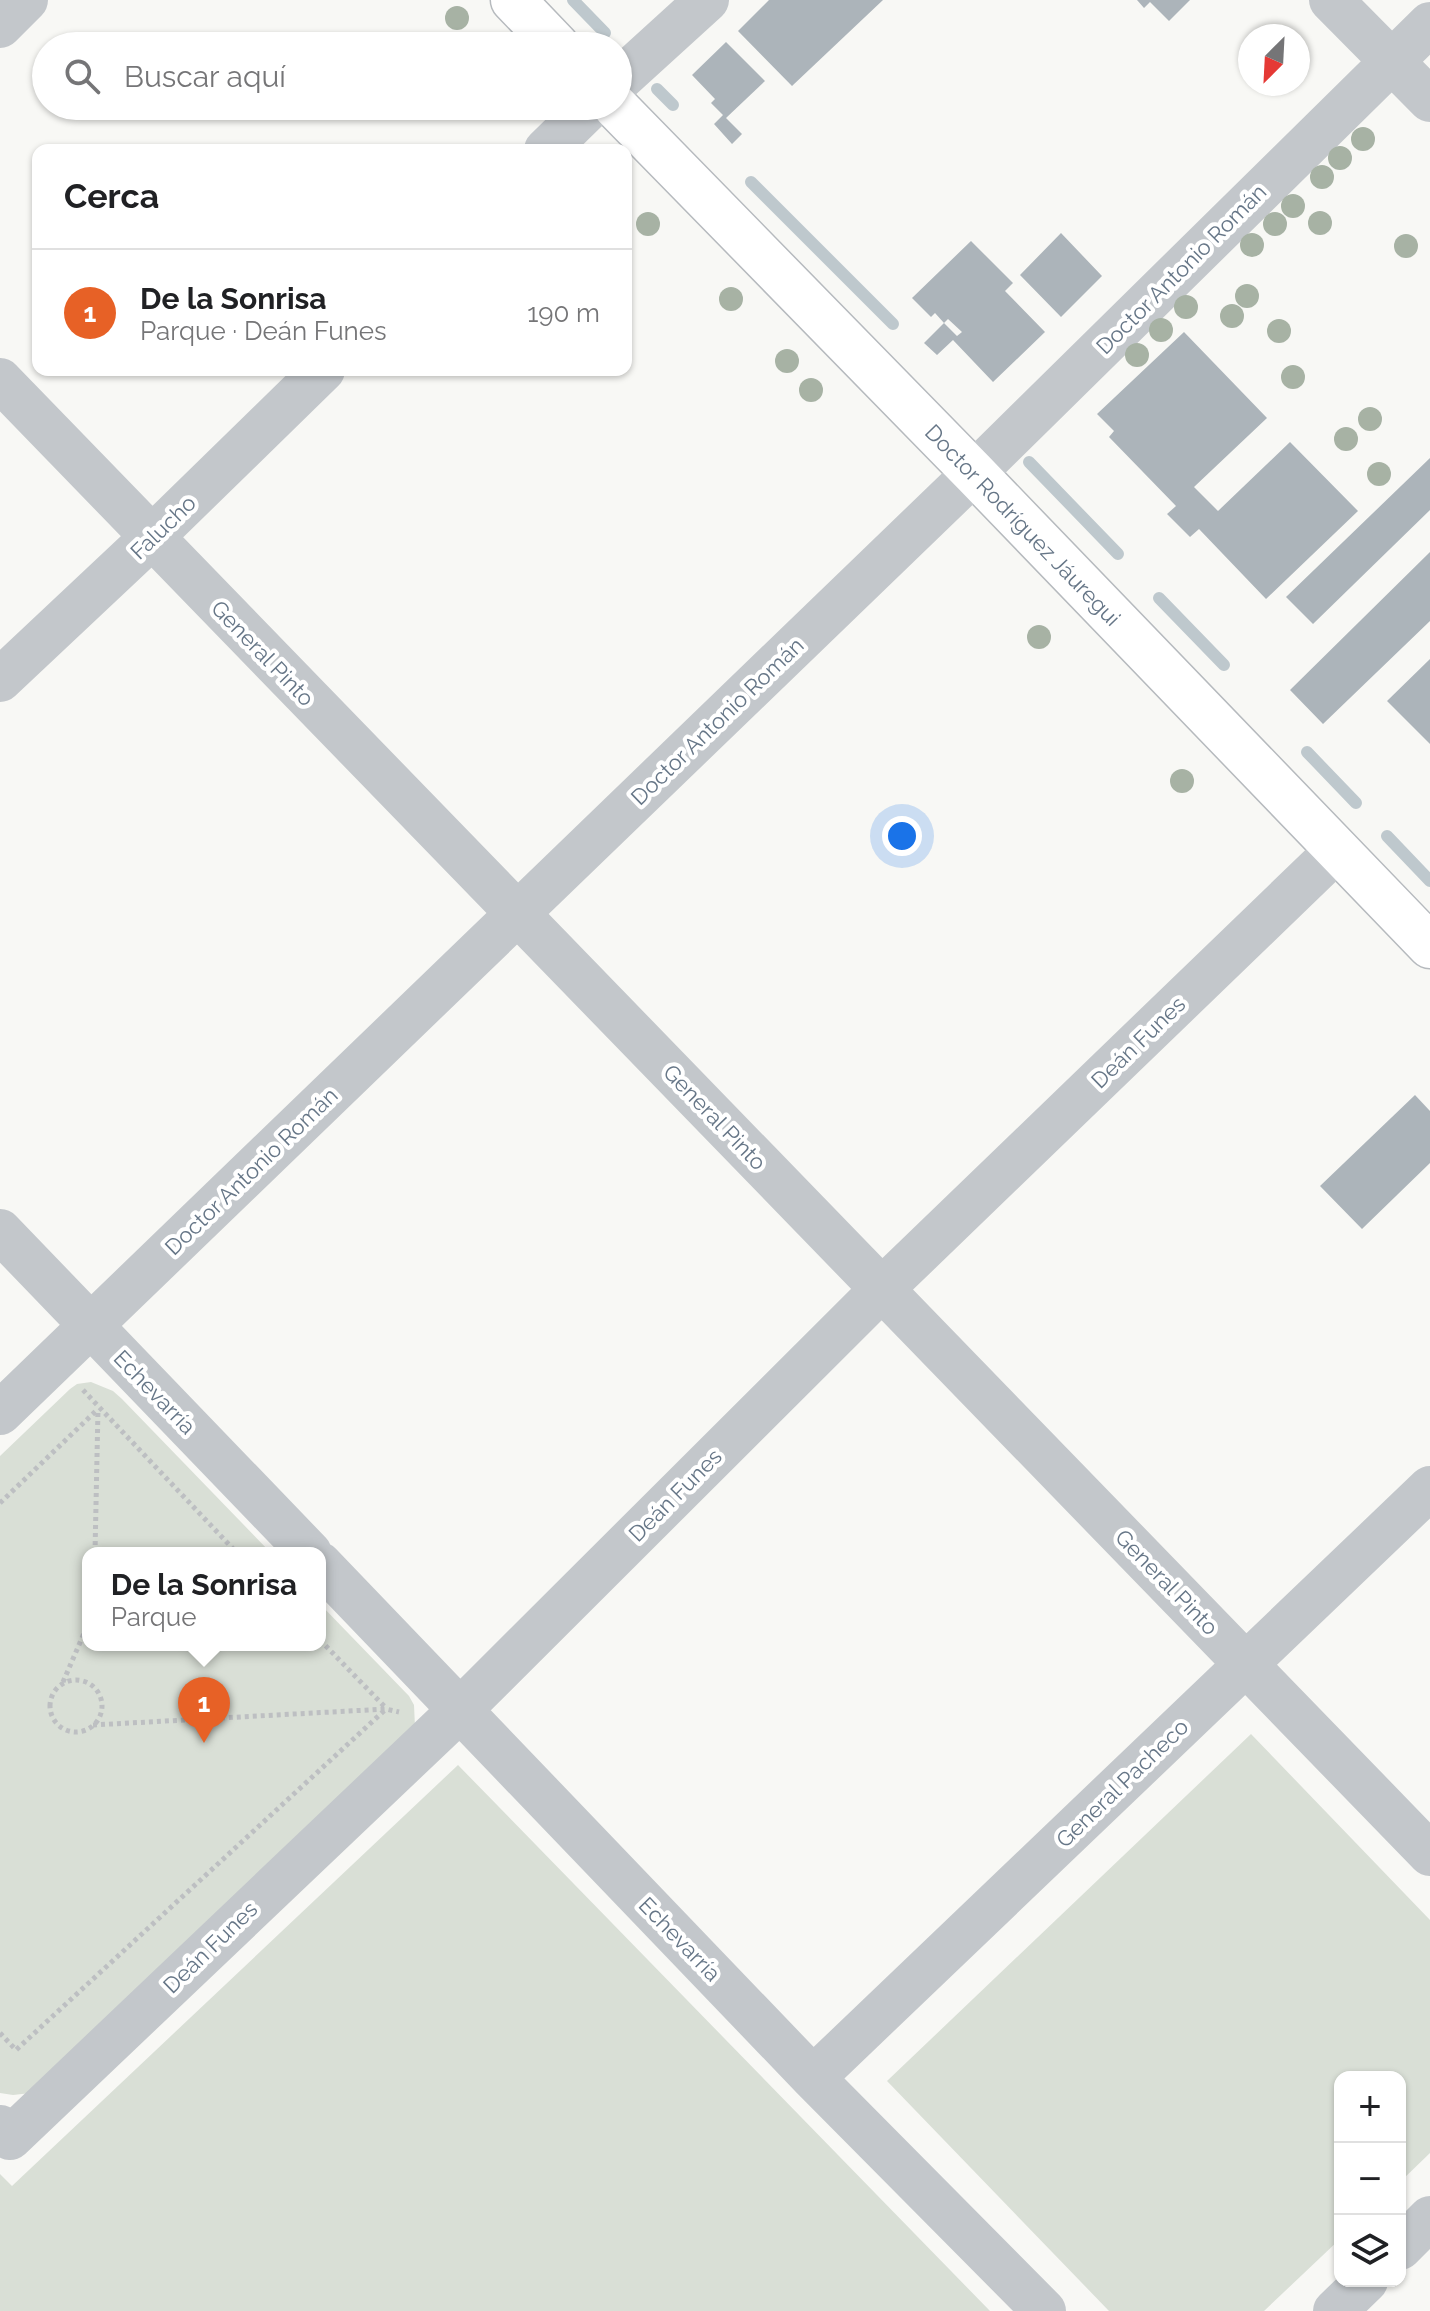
<!DOCTYPE html>
<html lang="es">
<meta charset="utf-8">
<style>
:root{--surface:#fff;--page:#f2f2f2;--text:#202124;--muted:#757577;--line:#e0e0e0;--accent:#e76126}
body{margin:0;font-family:Raleway,sans-serif;background:var(--page);color:var(--text)}
.controls{position:absolute;right:24px;bottom:24px;display:grid;overflow:hidden;border-radius:16px;box-shadow:0 2px 6px #0004}
.controls button{width:72px;height:72px;display:grid;place-items:center;padding:0;border:0;border-bottom:2px solid var(--line);background:var(--surface);color:var(--text);font:40px sans-serif}
.compass{position:absolute;left:1238px;top:24px;width:72px;height:72px;border-radius:50%;background:var(--surface);box-shadow:0 2px 6px #0004;rotate:204deg}
.you{position:absolute;left:902px;top:836px;width:28px;height:28px;margin:-20px;border:6px solid #fff;border-radius:50%;background:#1a73e8;box-shadow:0 0 0 12px #1a73e833}
.badge{display:grid;place-items:center;width:52px;height:52px;border-radius:50%;background:var(--accent);color:#fff;font-size:26px;font-weight:700}
.pin{position:absolute;translate:-50% -66px;filter:drop-shadow(0 2px 4px #0008)}
.pin::after{content:'';position:absolute;top:42px;width:28px;height:24px;background:inherit;clip-path:polygon(0 0,100% 0,50% 100%)}
.popup{position:absolute;left:82px;top:1547px;width:244px;height:104px;box-sizing:border-box;display:grid;place-content:center;border-radius:16px;background:var(--surface);filter:drop-shadow(0 2px 6px #0005);font-size:26px;white-space:nowrap;color:var(--muted)}
.popup b{font-size:30px;color:var(--text)}
.popup::after{content:'';position:absolute;left:50%;top:100%;margin-left:-16px;border:16px solid transparent;border-top-color:var(--surface)}
.list{margin:0;padding:0;list-style:none}
h2{display:flex;justify-content:space-between;align-items:center;height:104px;margin:0;padding:0 32px;font-size:34px}
h2 small{font-size:26px;font-weight:400;color:var(--muted)}
.list li{display:grid;grid-template-columns:52px 1fr auto;gap:24px;align-items:center;box-sizing:border-box;height:128px;padding:0 32px;border-top:2px solid var(--line)}
.list b{display:block;font-size:30px;white-space:nowrap}
.list p{margin:0;font-size:26px;white-space:nowrap;color:var(--muted)}
.list em{font-size:26px;font-style:normal;color:var(--muted)}
.icon{flex:none;width:44px;height:44px;fill:none;stroke:currentColor;stroke-width:2;stroke-linecap:round;stroke-linejoin:round}
.map{position:relative;flex:none;width:1430px;height:2311px;overflow:hidden}
.search{position:absolute;background:var(--surface);box-shadow:0 2px 6px #0004;left:32px;top:32px;width:600px;height:88px;display:flex;align-items:center;gap:20px;box-sizing:border-box;padding:0 28px;border-radius:44px;color:var(--muted);font-size:30px}
.panel{position:absolute;background:var(--surface);box-shadow:0 2px 6px #0004;left:32px;top:144px;width:600px;height:232px;border-radius:16px}
.map>svg:first-child{display:block}
</style>
<div class="map">
<svg width="1430" height="2311" viewBox="0 0 1430 2311">
<rect width="100%" height="100%" fill="#f8f8f5"/>
<!-- green -->
<path fill="#d9dfd6" d="M91,1382L113,1391L122,1399L271,1553H88V1645H320V1604L409,1696L414,1705L415,1727L31,2093L13,2095L0,2093V1456L70,1389L77,1384Z
M1251,1734L1430,1920V2153L1400,2182V2077H1340V2239L1264,2311H1109L887,2081Z
M458,1765L990,2311H0V2174L12,2186Z"/>
<g fill="none" stroke-linecap="round" stroke-linejoin="round">
<!-- stream -->
<path stroke="#bec8cd" stroke-width="12" d="M573,0L605,33
M657,89L673,105
M751,182L893,324
M1029,462L1118,554
M1159,598L1224,665
M1307,752L1356,803
M1387,836L1430,881"/>
</g>
<!-- building -->
<path fill="#acb4ba" d="M769,0H883L792,86L738,31Z
M1137,0H1190L1169,21L1150,2L1144,8Z
M726,42L765,81L726,118L742,134L732,144L714,124L723,115L711,103L715,99L692,75Z
M1061,233L1102,276L1061,317L1020,275Z
M971,241L1013,283L1005,291L1045,332L993,382L953,340L937,355L924,343L944,323L957,336L962,332L948,319L944,323L935,313L931,317L912,298Z
M1184,332L1267,418L1194,487L1218,511L1290,442L1358,511L1266,599L1199,529L1190,537L1167,514L1176,506L1109,437L1114,431L1097,414Z
M1430,458V510L1313,624L1286,597Z
M1430,552V621L1323,724L1290,690Z
M1430,659V744L1387,701Z
M1415,1095L1430,1111V1163L1362,1229L1320,1186Z"/>
<g fill="none" stroke-linecap="round" stroke-linejoin="round">
<defs>
<path id="major" d="M513,0L557,46
M615,106L974,473L1430,946"/>
</defs>
<!-- major casing -->
<use href="#major" stroke="#b6babe" stroke-width="47"/>
<!-- path -->
<path stroke="#bdbfc2" stroke-width="5" stroke-dasharray="4 4" stroke-linecap="butt" d="M83,1390L237,1553
M0,1503L98,1409
M95,1553L98,1409
M320,1640L386,1708
M50 1706a26 26 0 1 1 52 0a26 26 0 1 1-52 0Z
M63,1682L85,1631L88,1618
M93,1725L386,1709L399,1712
M0,2033L16,2050L386,1709"/>
<!-- minor -->
<path stroke="#c3c7cb" stroke-width="44" d="M1331,0L1430,100
M0,26L26,0
M618,81L707,0
M546,150L591,106
M0,380L1430,1854
M0,680L151,538L323,370
M0,1231L310,1553
M0,1413L974,473L1430,24
M320,1564L813,2078L1044,2311
M813,2078L1430,1488
M0,2127L10,2138L460,1710L882,1289L1337,850
M1400,2248L1430,2218
M1335,2311L1366,2281"/>
<!-- major -->
<use href="#major" stroke="#fff" stroke-width="44"/>
</g>
<!-- trees -->
<g fill="#a7b2a4">
<circle cx="457" cy="18" r="12"/>
<circle cx="1363" cy="139" r="12"/>
<circle cx="1340" cy="158" r="12"/>
<circle cx="1322" cy="177" r="12"/>
<circle cx="1293" cy="206" r="12"/>
<circle cx="1320" cy="223" r="12"/>
<circle cx="648" cy="224" r="12"/>
<circle cx="1275" cy="224" r="12"/>
<circle cx="1252" cy="245" r="12"/>
<circle cx="1406" cy="246" r="12"/>
<circle cx="1247" cy="296" r="12"/>
<circle cx="731" cy="299" r="12"/>
<circle cx="1186" cy="307" r="12"/>
<circle cx="1232" cy="316" r="12"/>
<circle cx="1161" cy="330" r="12"/>
<circle cx="1279" cy="331" r="12"/>
<circle cx="1137" cy="355" r="12"/>
<circle cx="787" cy="361" r="12"/>
<circle cx="1293" cy="377" r="12"/>
<circle cx="811" cy="390" r="12"/>
<circle cx="1370" cy="419" r="12"/>
<circle cx="1346" cy="439" r="12"/>
<circle cx="1379" cy="474" r="12"/>
<circle cx="1039" cy="637" r="12"/>
<circle cx="1182" cy="781" r="12"/>
</g>
<g text-anchor="middle" dominant-baseline="central" stroke-width="8" stroke-linejoin="round" paint-order="stroke">
<!-- street labels -->
<g font-size="22" fill="#667687" stroke="#fff">
<text transform="translate(1181 269) rotate(-45)">Doctor Antonio Román</text>
<text transform="translate(1023 525) rotate(46)">Doctor Rodríguez Jáuregui</text>
<text transform="translate(163 527) rotate(-44)">Falucho</text>
<text transform="translate(263 653) rotate(46)">General Pinto</text>
<text transform="translate(717 721) rotate(-44)">Doctor Antonio Román</text>
<text transform="translate(1138 1042) rotate(-44)">Deán Funes</text>
<text transform="translate(715 1117) rotate(46)">General Pinto</text>
<text transform="translate(251 1171) rotate(-44)">Doctor Antonio Román</text>
<text transform="translate(155 1392) rotate(46)">Echevarría</text>
<text transform="translate(675 1495) rotate(-45)">Deán Funes</text>
<text transform="translate(1167 1582) rotate(46)">General Pinto</text>
<text transform="translate(1122 1783) rotate(-44)">General Pacheco</text>
<text transform="translate(680 1939) rotate(46)">Echevarría</text>
<text transform="translate(210 1947) rotate(-44)">Deán Funes</text>
</g>
</g>
</svg>
<div class="controls">
<button>+</button>
<button>−</button>
<button><svg class="icon" aria-label="layers" viewBox="0 0 24 24"><path d="M12 4l9 5-9 5-9-5zM3 14l9 5 9-5"/></svg></button>
</div>
<svg class="compass" viewBox="-18 -18 36 36"><path d="M0-13l5 13h-10z" fill="#e53935"/><path d="M0 13l5-13h-10z" fill="#757577"/></svg>
<div class="you"></div>
<div class="pin badge" style="left:204px;top:1743px">1</div>
<div class="popup"><b>De la Sonrisa</b>Parque</div>
<div class="search"><svg class="icon" aria-label="search" viewBox="0 0 24 24"><circle cx="10" cy="10" r="6"/><path d="M15 15l6 6"/></svg>Buscar aquí</div>
<section class="panel">
<h2>Cerca<small></small></h2>
<ul class="list">
<li><span class="badge">1</span><div><b>De la Sonrisa</b><p>Parque · Deán Funes</p></div><em>190 m</em></li>
</ul>
</section>
</div>
